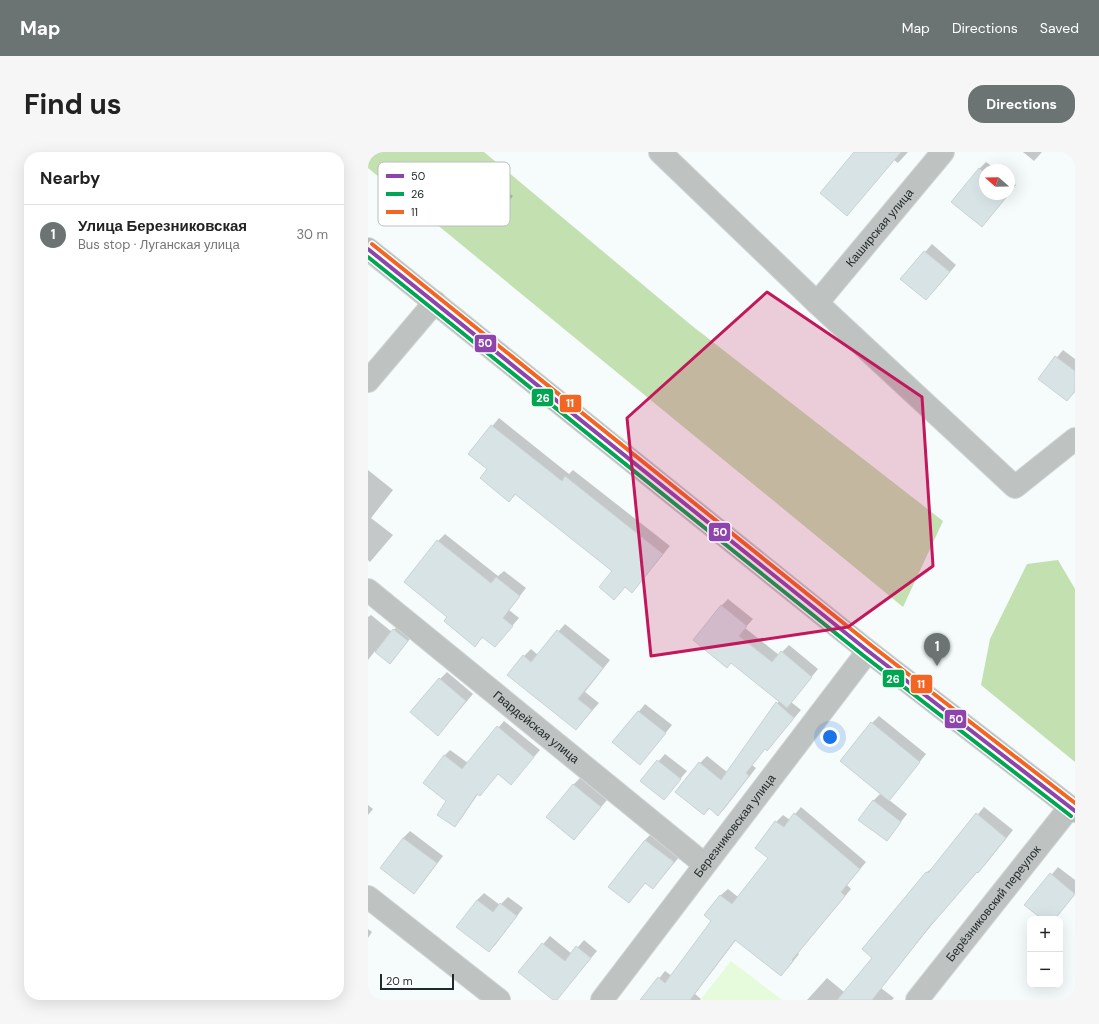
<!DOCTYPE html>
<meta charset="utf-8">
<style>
:root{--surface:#fff;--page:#f6f6f6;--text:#222;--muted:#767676;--line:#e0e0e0;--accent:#6b7373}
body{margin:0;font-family:"DM Sans",sans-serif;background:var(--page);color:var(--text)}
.controls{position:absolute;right:12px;bottom:12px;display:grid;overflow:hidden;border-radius:8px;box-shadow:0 4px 16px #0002}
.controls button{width:36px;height:36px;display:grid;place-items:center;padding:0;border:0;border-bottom:1px solid var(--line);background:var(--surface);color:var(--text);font:20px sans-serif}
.compass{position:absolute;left:611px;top:12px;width:36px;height:36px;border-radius:50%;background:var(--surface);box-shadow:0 4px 16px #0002;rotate:290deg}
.scale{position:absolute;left:12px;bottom:10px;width:74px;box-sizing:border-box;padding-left:4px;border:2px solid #202a2a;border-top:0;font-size:11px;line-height:14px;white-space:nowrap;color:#202a2a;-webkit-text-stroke:3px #fff;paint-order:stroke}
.you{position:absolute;left:462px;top:585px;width:14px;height:14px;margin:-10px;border:3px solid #fff;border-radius:50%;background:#1a73e8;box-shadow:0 0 0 6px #1a73e833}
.badge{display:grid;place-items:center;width:26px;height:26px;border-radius:50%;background:var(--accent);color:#fff;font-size:13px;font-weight:700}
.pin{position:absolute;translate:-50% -33px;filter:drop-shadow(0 1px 2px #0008)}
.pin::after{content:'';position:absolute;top:21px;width:14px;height:12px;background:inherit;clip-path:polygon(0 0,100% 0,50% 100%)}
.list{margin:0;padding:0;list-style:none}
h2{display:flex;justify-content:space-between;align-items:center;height:52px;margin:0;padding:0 16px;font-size:17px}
h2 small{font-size:13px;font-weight:400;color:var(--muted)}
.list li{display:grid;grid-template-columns:26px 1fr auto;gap:12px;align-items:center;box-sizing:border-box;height:60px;padding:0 16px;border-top:1px solid var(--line)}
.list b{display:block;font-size:15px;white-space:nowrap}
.list p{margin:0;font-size:13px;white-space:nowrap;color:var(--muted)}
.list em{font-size:13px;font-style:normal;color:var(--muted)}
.map{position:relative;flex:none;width:707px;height:848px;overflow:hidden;border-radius:16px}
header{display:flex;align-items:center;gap:24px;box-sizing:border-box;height:56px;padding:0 20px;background:var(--accent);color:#fff}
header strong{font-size:19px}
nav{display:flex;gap:22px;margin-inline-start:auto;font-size:14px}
.intro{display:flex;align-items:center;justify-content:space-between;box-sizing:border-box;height:96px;padding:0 24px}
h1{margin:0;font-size:28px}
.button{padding:10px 18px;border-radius:16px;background:var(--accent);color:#fff;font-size:14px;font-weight:700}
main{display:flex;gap:24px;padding:0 24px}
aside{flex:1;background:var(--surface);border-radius:16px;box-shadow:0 4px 16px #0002}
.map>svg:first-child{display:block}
</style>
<header>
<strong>Map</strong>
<nav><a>Map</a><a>Directions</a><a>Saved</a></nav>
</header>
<div class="intro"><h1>Find us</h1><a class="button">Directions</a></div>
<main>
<aside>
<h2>Nearby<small></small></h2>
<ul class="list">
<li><span class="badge">1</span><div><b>Улица Березниковская</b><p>Bus stop · Луганская улица</p></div><em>30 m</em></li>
</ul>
</aside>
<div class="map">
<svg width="707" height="848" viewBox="0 0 707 848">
<rect width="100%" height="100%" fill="#f6fbfb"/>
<!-- green -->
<path fill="#e6fadc" d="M363,809L414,848H335L333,847Z"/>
<!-- forest -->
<path fill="#c3e0b1" d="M0,0H116L323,173L575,369L535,455L0,16Z
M690,408L707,437V610L613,533L622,487L659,412Z"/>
<!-- shadow -->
<path fill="#0003" d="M487,0H540L530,11L526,8L479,63Z
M655,0H674L666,9Z
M618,10L629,18H617V42H641L614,74L611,17Z
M641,28L648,33L641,42Z
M125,29L145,44L128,66L122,73L118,36Z
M564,92L588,113L565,140L534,127Z
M695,198L707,207V240L699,248L671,227Z
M131,266L201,322L205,318L302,394L264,440L258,434L246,447L245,419L148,342L141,349L120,317L102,301Z
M0,318L25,338L3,366L25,383L2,410L0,408Z
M77,382L130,424L136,419L158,436L141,458L151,466L127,494L115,485L107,493L81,464L70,389Z
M360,447L385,467L377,476L411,503L421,493L450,517L423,550L433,558L406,590L399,598L398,596L384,613L388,616L357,656L350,663L342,656L336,662L332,611L339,604L359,620L411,549L363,510L353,454Z
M3,463L24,480L33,470L46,482L22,511L7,499L0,508V465Z
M197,472L242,508L217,540L231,551L208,577L156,504L163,497L170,503Z
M79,520L105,542L77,575L72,527Z
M277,552L304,573L279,604L246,590Z
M511,564L558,602L528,640L521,648L539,662L519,688L505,649L513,641L504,571Z
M136,569L172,598L143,631L131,621L110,642L93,667L86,673L79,649L76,604L82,598L100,611Z
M297,602L319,619L296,646L274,628Z
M212,626L239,648L206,687L205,633Z
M0,653L5,657L0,663Z
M433,655L498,710L479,733L483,737L430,801L431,802L420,816L413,822L368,788L327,842L333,847L332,848H274L297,819L304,824L345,769L338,763L353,743L360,737L370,745L402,706L388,696L408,670L415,663L422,668Z
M616,655L645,678L617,713L610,719L566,770L513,836L526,846L524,848H439L459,826L476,840L505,805L495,797L559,720L567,714Z
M42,679L75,704L53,733L46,740L35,686Z
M284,681L313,703L285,736L278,730L261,750L242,735L277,688Z
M690,715L707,728V742L687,767H675L658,753Z
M116,741L132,753L140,745L155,756L128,792L121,799L109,748Z
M0,777L4,780L0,786Z
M182,784L204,802L216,788L229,799L188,848L152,820Z"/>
<!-- building -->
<path fill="#d8e3e6" stroke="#cbd2d4" d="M486,0H533L479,64L452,41Z
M611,16L617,21V42H641L614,75L583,50Z
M556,99L582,120L558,148L532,127Z
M687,204L707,219V239L699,249L670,227Z
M123,273L194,329L197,324L295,402L264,441L257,435L246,448L231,435L244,419L147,342L141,350L112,326L119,317L100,302Z
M69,388L123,431L128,425L152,444L135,466L145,474L127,495L114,485L107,495L76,469L79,465L36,430Z
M353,453L379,474L371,484L404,510L413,499L444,525L419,556L363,511L359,516L325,488Z
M25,477L40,489L22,512L7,500Z
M189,478L235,516L210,547L224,558L208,578L139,523L155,503L163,510Z
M71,526L98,549L70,584L42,560Z
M408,550L426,566L399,599L397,597L378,621L381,624L350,664L341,656L336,663L307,640L331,610L353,628Z
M270,559L298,581L272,613L244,590Z
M503,570L552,610L521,649L472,609Z
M129,574L166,605L143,633L130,622L112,644L109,642L87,675L69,663L78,649L55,631L76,603L94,617Z
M289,608L313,627L296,648L272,629Z
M205,632L233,655L206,688L178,665Z
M505,648L533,670L519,689L490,668Z
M426,661L492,717L473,740L477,744L424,808L425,809L413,824L367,788L322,848H272L290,825L297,831L343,769L336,763L352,743L364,752L400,706L387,696L407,669L416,675Z
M608,661L638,686L610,721L609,720L565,771V770L504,848H469L504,806L494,797L558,720L560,721Z
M35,686L69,711L46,742L12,716Z
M277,688L306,710L285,737L277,731L261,751L240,735Z
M682,721L707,742L687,767H674L656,753Z
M109,748L125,760L132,751L149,764L121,800L88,775Z
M174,791L197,809L208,794L223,806L189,848H185L150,820Z"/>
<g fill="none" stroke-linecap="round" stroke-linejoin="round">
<defs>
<g id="minor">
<path d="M292,0L449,151L647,335L707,287"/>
<path id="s1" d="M449,151L575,0"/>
<path id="s2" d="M0,438L336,712"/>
<path d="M0,745L131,848"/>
<path id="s3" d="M234,848L500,499"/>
<path id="s4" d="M549,848L702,655"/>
</g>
<path id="tertiary" d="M0,229L67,150"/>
<path id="trunk" d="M0,97L500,499L707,659"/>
</defs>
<!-- minor casing -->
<use href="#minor" stroke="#d0d5d5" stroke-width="24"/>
<!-- tertiary casing -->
<use href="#tertiary" stroke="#d0d5d5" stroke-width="24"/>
<!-- trunk casing -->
<use href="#trunk" stroke="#d0d5d5" stroke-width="24"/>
<!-- minor -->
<use href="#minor" stroke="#bec2c0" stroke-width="22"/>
<!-- tertiary -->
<use href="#tertiary" stroke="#bec2c0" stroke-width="22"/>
<!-- trunk -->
<use href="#trunk" stroke="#b8bcbc" stroke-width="22"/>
<defs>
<path id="bus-1" d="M0,97L500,499L707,659"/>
<path id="bus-2" d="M0,105L496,504L703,664"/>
<path id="bus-3" d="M4,92L504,494L707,651"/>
</defs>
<!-- bus-1 casing -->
<use href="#bus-1" stroke="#fff" stroke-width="7"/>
<!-- bus-2 casing -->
<use href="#bus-2" stroke="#fff" stroke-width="7"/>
<!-- bus-3 casing -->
<use href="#bus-3" stroke="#fff" stroke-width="7"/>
<!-- bus-1 -->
<use href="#bus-1" stroke="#8e44ad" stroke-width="4"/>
<!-- bus-2 -->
<use href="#bus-2" stroke="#00a651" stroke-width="4"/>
<!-- bus-3 -->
<use href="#bus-3" stroke="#f26522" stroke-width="4"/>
</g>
<!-- marked area -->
<path fill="#c2185b" fill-opacity="0.2" stroke="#c2185b" stroke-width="3" stroke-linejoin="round" d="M399,140L554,245L565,414L480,475L283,504L259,266Z"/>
<g text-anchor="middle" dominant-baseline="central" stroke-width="3.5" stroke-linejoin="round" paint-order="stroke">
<!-- street labels -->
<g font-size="12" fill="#202a2a" stroke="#fff">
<text stroke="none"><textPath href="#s1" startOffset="98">Каширская улица</textPath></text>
<text stroke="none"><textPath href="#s2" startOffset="217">Гвардейская улица</textPath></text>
<text stroke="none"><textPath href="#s3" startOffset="219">Березниковская улица</textPath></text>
<text stroke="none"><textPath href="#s4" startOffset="123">Берёзниковский переулок</textPath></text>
</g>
</g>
<!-- legend -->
<rect x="10" y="10" width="132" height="64" rx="6" fill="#fff" stroke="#bcbfbf" stroke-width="1"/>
<rect x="18" y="22" width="18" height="4" fill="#8e44ad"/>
<rect x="18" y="40" width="18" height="4" fill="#00a651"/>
<rect x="18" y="58" width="18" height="4" fill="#f26522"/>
<g font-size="11" fill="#202a2a">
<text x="43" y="28">50</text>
<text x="43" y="46">26</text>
<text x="43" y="64">11</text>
</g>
<g stroke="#fff" stroke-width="1.5">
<rect x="106" y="182" width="23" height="19" rx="4" fill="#8e44ad"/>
<rect x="163" y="236" width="23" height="19" rx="4" fill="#00a651"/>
<rect x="191" y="242" width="23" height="19" rx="4" fill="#f26522"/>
<rect x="340" y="370" width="23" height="20" rx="4" fill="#8e44ad"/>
<rect x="514" y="517" width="23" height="19" rx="4" fill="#00a651"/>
<rect x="542" y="522" width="23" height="20" rx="4" fill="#f26522"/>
<rect x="576" y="557" width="23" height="20" rx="4" fill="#8e44ad"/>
</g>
<g font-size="11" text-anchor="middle" font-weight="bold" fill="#fff">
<text x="117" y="195">50</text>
<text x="175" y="250">26</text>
<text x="202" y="255">11</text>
<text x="352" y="384">50</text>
<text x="525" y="531">26</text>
<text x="553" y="536">11</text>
<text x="588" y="571">50</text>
</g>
</svg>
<div class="controls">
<button>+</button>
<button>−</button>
</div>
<svg class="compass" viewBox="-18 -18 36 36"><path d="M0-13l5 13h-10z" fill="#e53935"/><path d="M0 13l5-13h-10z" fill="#767676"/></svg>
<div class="scale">20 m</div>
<div class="you"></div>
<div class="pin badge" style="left:569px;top:514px">1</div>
</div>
</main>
